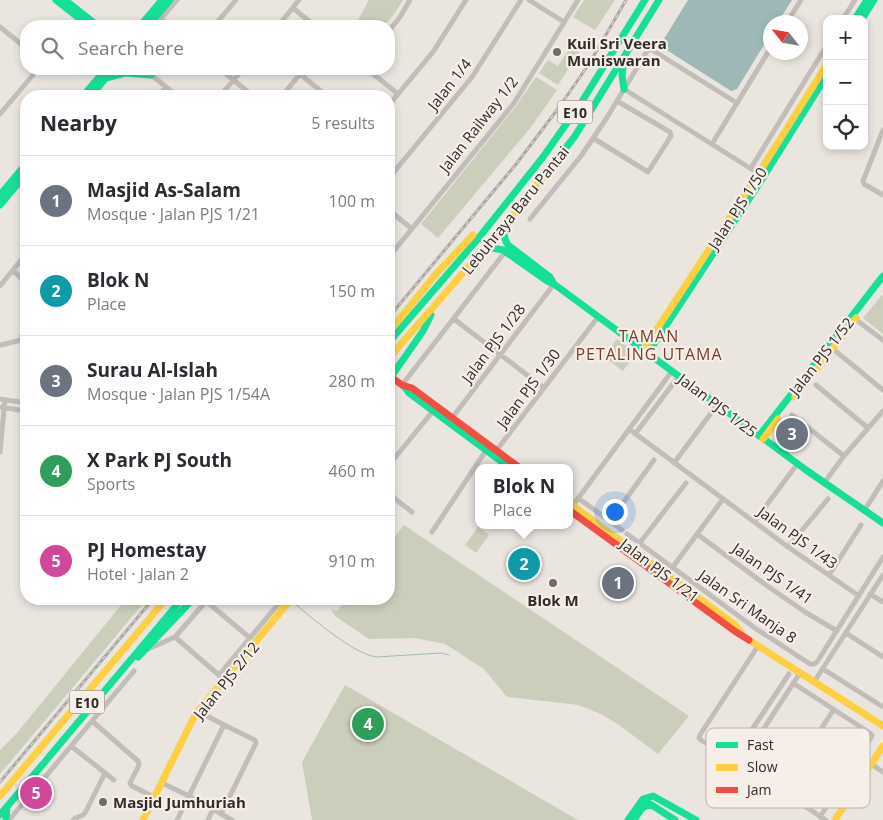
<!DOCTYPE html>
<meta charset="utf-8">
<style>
:root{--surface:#fff;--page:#f7f7f7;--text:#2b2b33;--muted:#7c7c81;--line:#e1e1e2;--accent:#726c68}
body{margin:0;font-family:"Open Sans",sans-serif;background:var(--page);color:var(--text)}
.controls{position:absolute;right:15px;top:15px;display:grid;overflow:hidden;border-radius:10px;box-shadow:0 2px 8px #0003}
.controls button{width:45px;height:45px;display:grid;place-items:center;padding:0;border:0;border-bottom:1px solid var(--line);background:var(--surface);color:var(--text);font:25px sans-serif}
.compass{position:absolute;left:763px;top:15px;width:45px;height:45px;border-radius:50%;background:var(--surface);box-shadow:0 2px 8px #0003;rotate:301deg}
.you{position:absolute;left:614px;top:511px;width:18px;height:18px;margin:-12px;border:4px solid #fff;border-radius:50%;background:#1a73e8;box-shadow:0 0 0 8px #1a73e833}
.badge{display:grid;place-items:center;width:32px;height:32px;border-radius:50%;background:var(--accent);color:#fff;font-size:16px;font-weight:700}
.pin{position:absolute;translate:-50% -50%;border:2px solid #fff;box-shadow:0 1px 5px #0006}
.popup{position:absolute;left:475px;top:464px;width:98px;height:65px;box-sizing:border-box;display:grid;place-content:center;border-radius:10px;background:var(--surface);filter:drop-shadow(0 1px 4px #0005);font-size:16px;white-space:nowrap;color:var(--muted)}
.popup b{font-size:19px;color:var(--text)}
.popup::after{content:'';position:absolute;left:50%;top:100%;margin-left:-10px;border:10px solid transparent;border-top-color:var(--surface)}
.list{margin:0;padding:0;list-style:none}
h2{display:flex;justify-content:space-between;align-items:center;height:65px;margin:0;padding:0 20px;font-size:21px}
h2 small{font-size:16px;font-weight:400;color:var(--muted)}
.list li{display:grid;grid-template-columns:32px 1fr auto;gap:15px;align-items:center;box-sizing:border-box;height:90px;padding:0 20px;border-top:1px solid var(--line)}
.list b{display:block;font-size:19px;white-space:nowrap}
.list p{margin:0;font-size:16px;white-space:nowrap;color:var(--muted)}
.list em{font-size:16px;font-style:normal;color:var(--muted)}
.icon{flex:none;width:28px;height:28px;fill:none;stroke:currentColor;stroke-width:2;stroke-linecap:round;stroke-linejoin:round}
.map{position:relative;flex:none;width:883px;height:820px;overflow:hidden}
.search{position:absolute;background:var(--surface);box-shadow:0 2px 8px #0003;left:20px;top:20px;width:375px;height:55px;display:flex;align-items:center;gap:12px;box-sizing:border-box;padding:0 18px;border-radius:20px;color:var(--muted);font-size:19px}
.panel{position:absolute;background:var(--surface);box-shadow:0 2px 8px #0003;left:20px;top:90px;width:375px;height:515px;border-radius:20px}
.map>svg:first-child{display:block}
</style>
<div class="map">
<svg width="883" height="820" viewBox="0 0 883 820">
<rect width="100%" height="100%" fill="#eae5df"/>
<!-- green -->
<path fill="#cacebb" d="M369,0H403L395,13L384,26H360L356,24Z
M584,0H615L595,30L573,17Z
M571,46L579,52L558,85L539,73L548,60L558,66Z
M536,77L557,90L531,127L438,238L421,224L516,106Z
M883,294V334L863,318Z
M617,339L636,353L623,371L604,357Z
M404,525L689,716L658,754L619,725L603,715L579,705L507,697L484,669L445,644L414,638L369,639L335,616L331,609L337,611L347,599H389V544Z
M478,527L489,535L476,553L465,545Z
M126,599L130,600L131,599H147L0,774V750L17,733Z
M345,685L578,820H312L302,762Z"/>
<!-- water -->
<path fill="#9eb8b8" d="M688,0H792L778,22H770V35L737,89L731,91L665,49L663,43L664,39Z"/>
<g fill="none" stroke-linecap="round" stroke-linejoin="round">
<!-- stream -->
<path stroke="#9eb8b8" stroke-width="1" d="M295,604C315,620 352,653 376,657L441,653L449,655"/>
<!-- street -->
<path stroke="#c2bdb9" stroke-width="5" d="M529,0L564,22
M293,8L315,26
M161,19L169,26
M843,19L855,0
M787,22L801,0
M74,26L80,19
M155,26L177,0
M214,26L236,0
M278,26L299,0
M0,27L26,48
M389,31L400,17L410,0
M144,69L177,96
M220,69L253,96
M367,69L398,94
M300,74L327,96
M624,89L761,175
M158,96L166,87
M220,96L243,69
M282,96L304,69
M389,105L433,52L466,0
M0,114L38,69
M883,130L863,181L864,184L883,195
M593,138L648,172L671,136L670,132L617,101
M712,144L770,49
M751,168L827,45
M389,178L472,77L521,0
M389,210L412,229
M530,219L581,156L606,119L649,48L737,103
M389,257L514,103L578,0
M13,271L26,282
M0,286L26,254
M454,319L544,388
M855,319L883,340
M26,327L23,331L21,340L26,345
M1,345L21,340
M833,349L883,390
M402,385L505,252
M816,385L868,428
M0,399L26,403
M0,407L26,411
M792,415L844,456
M452,418L554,284
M629,429L788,547L859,596
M635,434L679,376
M496,451L598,317
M0,452L5,400
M674,463L717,405
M389,465L433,411
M824,483L844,456L883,411
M389,494L412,512
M578,498L622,530
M571,508L672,371
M864,511L883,481
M610,521L654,460
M754,522L798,463
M432,532L487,449
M627,534L755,628L810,664H814L817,662L883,557
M697,534L766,585L805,612L837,631
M639,544L686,483
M788,547L828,499
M672,568L723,499
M829,575L861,525
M870,594L883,602
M339,599L340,600
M206,601L250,638
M846,633L883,657
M175,637L220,676
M758,646L700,735L699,738L701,740L729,758H733L789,674
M148,649L175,637L208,599
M823,669L883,707
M800,673L742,762V764L745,767L826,820
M219,675L280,602
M814,682L883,575
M793,683L870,733L872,735L871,738L820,817
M92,721L138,761L139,765L130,783L132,786L154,797
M71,746L114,780
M871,764L883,772
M162,783L189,796L232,820
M781,791L834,709
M848,799L856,804
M221,814L256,743L255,740L224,725
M9,820L134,671
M73,820C77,816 82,817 85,813L105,773
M177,820L224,725L198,711
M208,820L213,809"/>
<!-- fast -->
<path stroke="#16e098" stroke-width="7" d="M56,0L89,26
M65,0L98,26
M855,19L867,0
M862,19L874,0
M140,26L162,0
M148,26L170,0
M624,62L622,75L624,89
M106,78L125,73L151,75
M83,96L106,69
M91,96L113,69
M561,154L575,136L659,0
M0,195L26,164
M0,205L26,174
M507,224C504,232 503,238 508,245L550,277L554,284
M482,251L492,248L503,250L547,281L554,284L806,470L883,523
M389,342L477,240L543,157L581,103L645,0
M648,353L764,176L827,75
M391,377L423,331L431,315
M403,385L409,393L510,468
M759,436L883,276
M138,657L193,599
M0,815L182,599
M6,820L7,807
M628,820L643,799L653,796L696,820
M634,820L642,808L650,804L675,820"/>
<!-- slow -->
<path stroke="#ffcf43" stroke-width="7" d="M389,332L436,274L473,235
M644,349L759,173L827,64
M389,358L508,221L561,154
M795,397L856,318
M763,439L778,419
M569,503L734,624L741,632
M749,640L883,726
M0,796L166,599
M143,820L195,715L291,599
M835,820L883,746"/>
<!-- jam -->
<path stroke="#f24e42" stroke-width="7" d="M391,377L402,385L412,388L520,468
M569,510L736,632L749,640"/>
<defs>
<path id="rail" d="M389,317L517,163L557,110L589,64L626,0
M0,782L153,599"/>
</defs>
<!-- rail casing -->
<use href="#rail" stroke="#aaa6a3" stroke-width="3"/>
<!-- rail -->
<use href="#rail" stroke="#f6efe7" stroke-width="1" stroke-dasharray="4" stroke-linecap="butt"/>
</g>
<!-- markers -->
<g fill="#726c68" stroke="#f6efe7" stroke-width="2">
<circle cx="557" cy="52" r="5"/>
<circle cx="553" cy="583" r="5"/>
<circle cx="103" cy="802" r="5"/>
</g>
<g text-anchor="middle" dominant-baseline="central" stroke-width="4.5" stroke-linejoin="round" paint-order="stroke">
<!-- shield labels -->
<g fill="#f6efe7" stroke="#6d6661" stroke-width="1">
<rect x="557.5" y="100.5" width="35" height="23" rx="4"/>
<rect x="69.5" y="690.5" width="35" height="23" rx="4"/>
</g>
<g font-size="14" font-weight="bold" fill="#322b28">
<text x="575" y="112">E10</text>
<text x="87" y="702">E10</text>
</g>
<!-- poi labels -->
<g font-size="15" font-weight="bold" fill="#322b28" stroke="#f6efe7" text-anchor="start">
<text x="567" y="43">Kuil Sri Veera<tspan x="567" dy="17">Muniswaran</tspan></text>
<text x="553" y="600" text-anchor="middle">Blok M</text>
<text x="113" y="802">Masjid Jumhuriah</text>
</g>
<!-- street labels -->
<g font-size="15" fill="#322b28" stroke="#f6efe7">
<text transform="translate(449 84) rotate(-52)">Jalan 1/4</text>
<text transform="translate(478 124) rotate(-52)">Jalan Railway 1/2</text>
<text transform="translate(737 208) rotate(-57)">Jalan PJS 1/50</text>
<text transform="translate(515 210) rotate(-51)">Lebuhraya Baru Pantai</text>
<text transform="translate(493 343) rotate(-53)">Jalan PJS 1/28</text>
<text transform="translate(821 356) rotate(-52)">Jalan PJS 1/52</text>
<text transform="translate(528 388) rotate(-53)">Jalan PJS 1/30</text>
<text transform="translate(718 405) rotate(37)">Jalan PJS 1/25</text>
<text transform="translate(798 537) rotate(36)">Jalan PJS 1/43</text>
<text transform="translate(660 570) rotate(37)">Jalan PJS 1/21</text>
<text transform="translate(773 573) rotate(35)">Jalan PJS 1/41</text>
<text transform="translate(748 606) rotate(35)">Jalan Sri Manja 8</text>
<text transform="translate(226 680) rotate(-51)">Jalan PJS 2/12</text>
</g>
<!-- neighbourhood labels -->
<g font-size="16" letter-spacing="1" fill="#773f2b" stroke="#f6efe7">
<text x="649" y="336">TAMAN<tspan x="649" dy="18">PETALING UTAMA</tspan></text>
</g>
</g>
<!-- legend -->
<rect x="706" y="728" width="164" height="80" rx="8" fill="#f6efe7" stroke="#bbb4ae" stroke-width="1"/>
<rect x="716" y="742" width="22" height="6" fill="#16e098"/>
<rect x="716" y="764" width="22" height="7" fill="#ffcf43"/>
<rect x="716" y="787" width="22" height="6" fill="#f24e42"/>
<g font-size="14" fill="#322b28">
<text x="747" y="750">Fast</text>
<text x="747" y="772">Slow</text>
<text x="747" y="795">Jam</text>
</g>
</svg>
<div class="controls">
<button>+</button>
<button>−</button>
<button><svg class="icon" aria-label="locate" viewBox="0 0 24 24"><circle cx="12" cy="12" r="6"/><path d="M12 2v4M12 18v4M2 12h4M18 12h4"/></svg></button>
</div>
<svg class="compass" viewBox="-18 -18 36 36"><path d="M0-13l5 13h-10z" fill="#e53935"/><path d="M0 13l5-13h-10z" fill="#7c7c81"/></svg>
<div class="you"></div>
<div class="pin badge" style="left:618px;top:583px;background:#6b7280">1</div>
<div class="pin badge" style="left:524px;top:564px;background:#0f9aa8">2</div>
<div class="popup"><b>Blok N</b>Place</div>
<div class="pin badge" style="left:792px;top:434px;background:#6b7280">3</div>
<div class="pin badge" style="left:368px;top:724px;background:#2e9e5b">4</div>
<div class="pin badge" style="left:36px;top:793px;background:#d1479c">5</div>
<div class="search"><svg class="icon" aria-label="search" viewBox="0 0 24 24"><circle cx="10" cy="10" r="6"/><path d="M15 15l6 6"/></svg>Search here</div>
<section class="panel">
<h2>Nearby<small>5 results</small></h2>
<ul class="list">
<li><span class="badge" style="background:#6b7280">1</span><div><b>Masjid As-Salam</b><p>Mosque · Jalan PJS 1/21</p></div><em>100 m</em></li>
<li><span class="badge" style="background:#0f9aa8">2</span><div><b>Blok N</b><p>Place</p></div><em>150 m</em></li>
<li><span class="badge" style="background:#6b7280">3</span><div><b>Surau Al-Islah</b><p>Mosque · Jalan PJS 1/54A</p></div><em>280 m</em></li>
<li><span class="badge" style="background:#2e9e5b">4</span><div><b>X Park PJ South</b><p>Sports</p></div><em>460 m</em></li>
<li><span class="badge" style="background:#d1479c">5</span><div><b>PJ Homestay</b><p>Hotel · Jalan 2</p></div><em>910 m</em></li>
</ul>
</section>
</div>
